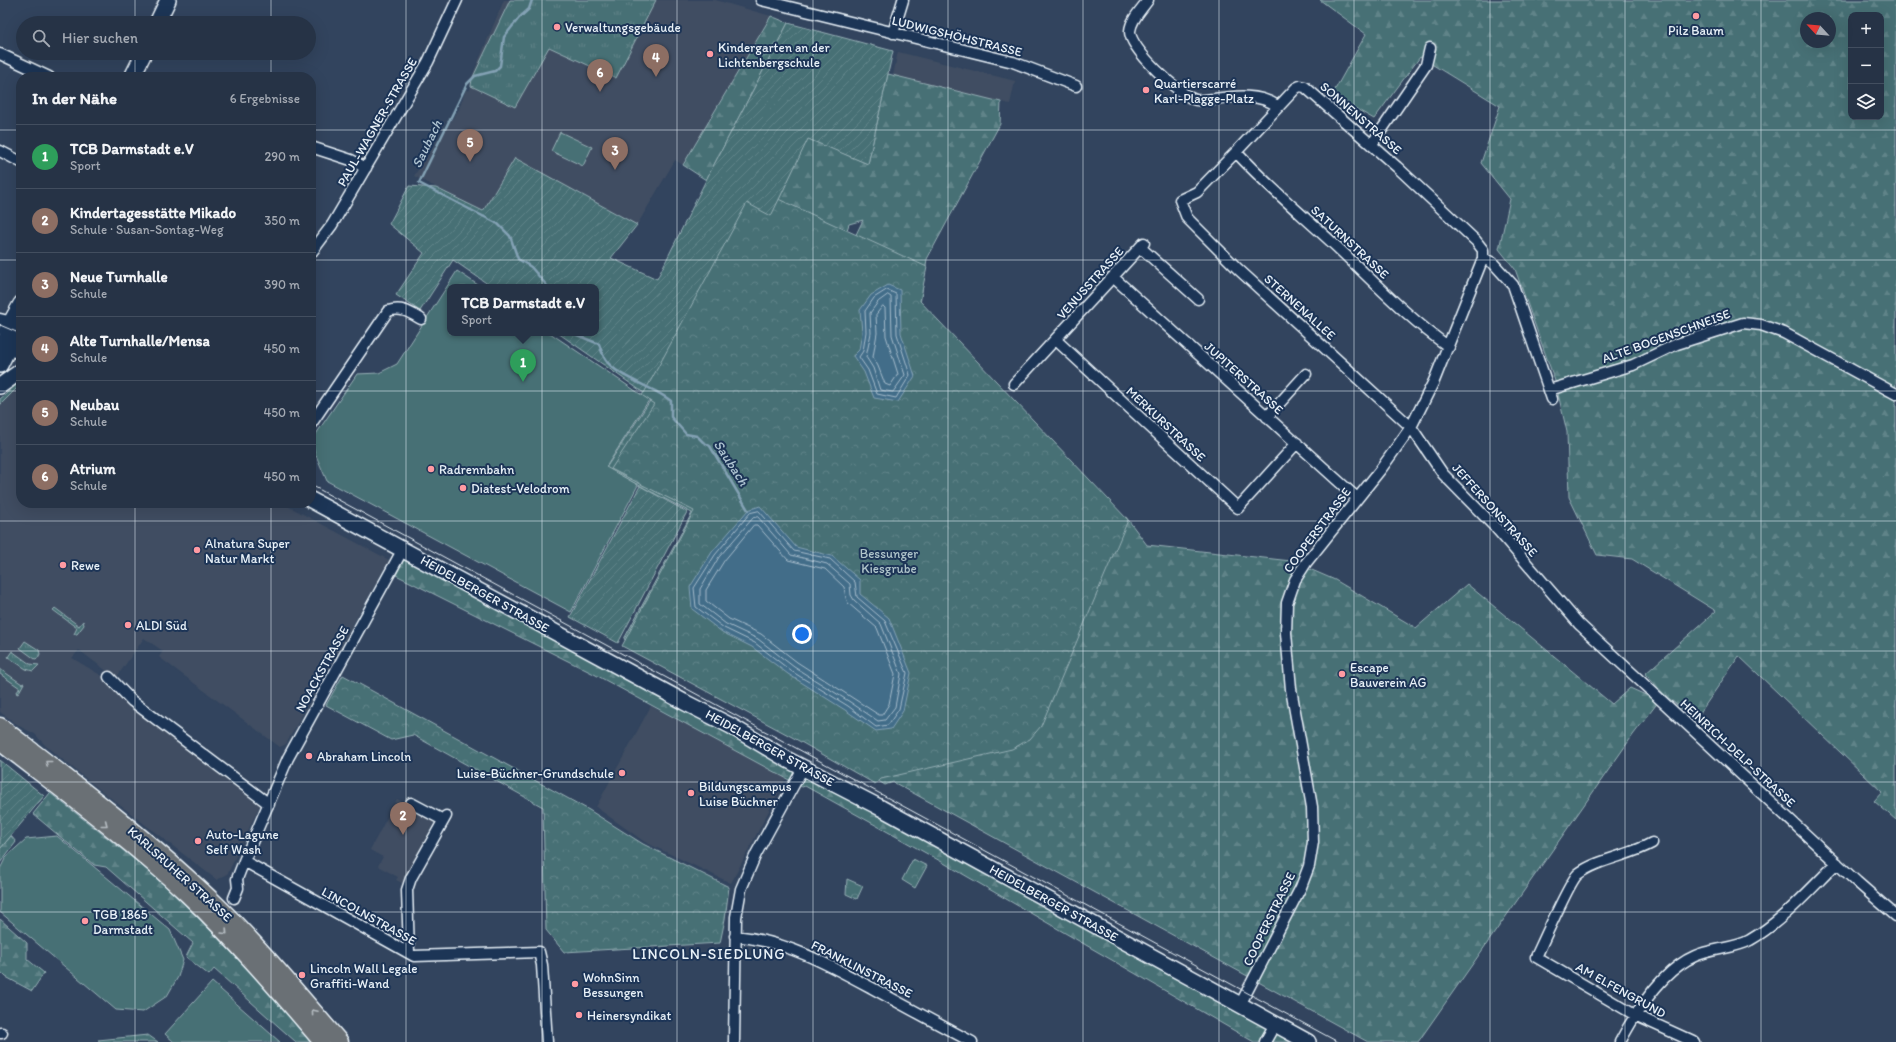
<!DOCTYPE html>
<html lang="de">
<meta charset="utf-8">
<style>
:root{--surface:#263346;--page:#323f51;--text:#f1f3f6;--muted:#a4aab3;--line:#424e5f;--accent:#ff9aa2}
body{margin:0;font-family:Itim,sans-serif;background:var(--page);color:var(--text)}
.controls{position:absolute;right:12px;top:12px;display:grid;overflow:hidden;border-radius:8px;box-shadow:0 4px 16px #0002}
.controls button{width:36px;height:36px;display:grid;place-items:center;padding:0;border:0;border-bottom:1px solid var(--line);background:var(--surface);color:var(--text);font:20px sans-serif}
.compass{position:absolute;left:1800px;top:12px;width:36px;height:36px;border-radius:50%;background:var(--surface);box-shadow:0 4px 16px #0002;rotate:296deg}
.you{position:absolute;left:802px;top:634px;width:14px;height:14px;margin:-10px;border:3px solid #fff;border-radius:50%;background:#1a73e8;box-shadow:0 0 0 6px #1a73e833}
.badge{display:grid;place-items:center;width:26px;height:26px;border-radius:50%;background:var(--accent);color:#fff;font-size:13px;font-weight:700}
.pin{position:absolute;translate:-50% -33px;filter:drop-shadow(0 1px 2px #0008)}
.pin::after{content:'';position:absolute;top:21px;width:14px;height:12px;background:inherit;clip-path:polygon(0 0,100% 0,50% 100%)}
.popup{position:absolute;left:447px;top:284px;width:152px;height:52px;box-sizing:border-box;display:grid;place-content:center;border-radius:8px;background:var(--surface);filter:drop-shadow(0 1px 3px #0005);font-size:13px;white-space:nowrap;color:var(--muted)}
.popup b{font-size:15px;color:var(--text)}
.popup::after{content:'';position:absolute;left:50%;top:100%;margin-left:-8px;border:8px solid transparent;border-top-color:var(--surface)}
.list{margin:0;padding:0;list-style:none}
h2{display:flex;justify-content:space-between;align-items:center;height:52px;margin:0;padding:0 16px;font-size:17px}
h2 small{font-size:13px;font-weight:400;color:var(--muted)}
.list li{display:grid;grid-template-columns:26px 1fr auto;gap:12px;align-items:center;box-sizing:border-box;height:64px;padding:0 16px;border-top:1px solid var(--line)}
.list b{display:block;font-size:15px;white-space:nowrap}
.list p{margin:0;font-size:13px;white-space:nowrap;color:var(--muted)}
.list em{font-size:13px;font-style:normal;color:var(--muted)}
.icon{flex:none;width:22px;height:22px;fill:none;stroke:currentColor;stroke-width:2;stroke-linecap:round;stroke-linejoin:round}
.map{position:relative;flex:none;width:1896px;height:1042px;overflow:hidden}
.search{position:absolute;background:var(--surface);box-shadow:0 4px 16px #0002;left:16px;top:16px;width:300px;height:44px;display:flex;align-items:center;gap:10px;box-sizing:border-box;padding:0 14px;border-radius:22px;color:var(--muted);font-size:15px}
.panel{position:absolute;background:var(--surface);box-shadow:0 4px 16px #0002;left:16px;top:72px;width:300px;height:436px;border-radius:16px}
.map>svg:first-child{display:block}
</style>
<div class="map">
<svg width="1896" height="1042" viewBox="0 0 1896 1042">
<defs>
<pattern id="grass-tufts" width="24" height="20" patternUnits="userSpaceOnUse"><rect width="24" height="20" fill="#466f74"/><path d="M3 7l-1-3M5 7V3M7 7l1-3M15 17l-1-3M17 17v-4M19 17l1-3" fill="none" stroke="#618489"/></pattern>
<pattern id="forest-firs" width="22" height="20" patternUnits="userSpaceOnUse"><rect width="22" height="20" fill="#466f74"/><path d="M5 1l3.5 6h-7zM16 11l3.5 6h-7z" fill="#618489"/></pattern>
<pattern id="park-crowns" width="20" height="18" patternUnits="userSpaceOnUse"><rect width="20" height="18" fill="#466f74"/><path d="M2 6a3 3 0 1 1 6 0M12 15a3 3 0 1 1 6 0" fill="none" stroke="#618489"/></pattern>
<pattern id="garden-furrows" width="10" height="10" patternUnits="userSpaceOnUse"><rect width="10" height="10" fill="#466f74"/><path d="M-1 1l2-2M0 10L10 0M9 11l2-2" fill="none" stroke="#618489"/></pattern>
</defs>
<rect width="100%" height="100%" fill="#32445e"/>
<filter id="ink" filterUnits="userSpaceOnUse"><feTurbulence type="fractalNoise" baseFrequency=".025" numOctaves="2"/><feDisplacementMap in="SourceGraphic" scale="8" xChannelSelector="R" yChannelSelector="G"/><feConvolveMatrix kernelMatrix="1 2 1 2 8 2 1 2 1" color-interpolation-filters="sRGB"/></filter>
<g filter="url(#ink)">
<!-- built -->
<path fill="#414e62" d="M504,0H715L771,16L683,165L675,160L637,225L578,192L483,211L414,176L459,109L466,90L469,91L474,80L471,79Z
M898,52L1015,81L1010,104L893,76Z
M21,381V503H282L389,560L286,744L280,747L159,657L163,651L144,638L116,678L79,650L72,658L102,676L258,802L260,805L228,873L217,880L99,789L46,746L35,734L21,727L0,712V399Z
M651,706L786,778L731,883L645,842L596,807Z
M397,799L435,820L402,883L396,880L398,877L378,866L383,857L370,850Z"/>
<!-- grass -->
<path fill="url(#grass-tufts)" stroke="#97b0b6" d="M510,0H656L616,78L549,47L515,107L471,86L472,79Z
M21,381V389L17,388L0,405V399Z
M55,608L79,626L83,621L84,625L77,634H74L77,628L53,610Z
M25,641L39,650L40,654L38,658L35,659L20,648Z
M12,651L30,664L39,665L33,671L26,669L8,657Z
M0,669L22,684L24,683L18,694L16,693L20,688L0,674Z"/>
<!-- forest -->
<path fill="url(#forest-firs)" stroke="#97b0b6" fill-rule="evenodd" d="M1320,0H1896V820L1874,801L1882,792L1739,656L1695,720L1665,695L1645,674L1716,611L1632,559L1597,555L1569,497L1567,432L1555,381L1515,269L1499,249L1510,199L1481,163L1500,106L1420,57L1374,119L1332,95L1366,34ZM1851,15H1881V117H1851ZM1806,18H1830V42H1806Z
M771,16L788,23L706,180L683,165Z
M888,74L1001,102L1000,124L927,259L920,304L1115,523L1126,517L1147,545L1291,561L1335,580L1416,628L1467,584L1612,704L1630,688L1659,701L1633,735L1418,1042H1368L893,782L885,785L859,769L624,639L692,513L606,468L771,216L808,138L868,164ZM863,220L850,247L837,260L849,224Z
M404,559L920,836L1293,1042H1254L942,862L805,786L802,787L594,674L396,575Z
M50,793C104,835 159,877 209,926C245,962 279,1002 312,1042H296L214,969L209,975L186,957L193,943L106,867L94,865L33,814Z
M11,836L16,842L0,863V849Z
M0,919L27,943V959L44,973L32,991L6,977L0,971Z
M148,1035L158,1042H101L98,1040Z"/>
<!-- park -->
<path fill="url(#park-crowns)" stroke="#97b0b6" d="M750,183L776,198L927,267L920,301L1128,520L1041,726L1030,739L1012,749L881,779L875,784L792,737L622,646L694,511L611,469L654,404L642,396L648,382Z
M343,675L589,810L643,844L729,887L725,919L720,943L564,952L546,930L543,807L413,735L391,740L326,705Z
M913,859L927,866L915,888L902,880Z
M847,879L863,886L857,899L846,894Z"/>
<!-- garden -->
<path fill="url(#garden-furrows)" stroke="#97b0b6" d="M788,23L893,51L868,164L808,139L771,216L747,203L644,393L558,333H596V287H492L453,260L420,311L396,295L424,253L389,224L409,186L436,188L483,211L515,158L637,225L611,258L657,279L706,180Z
M640,486L687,512L618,643L570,617Z
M0,760L44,796L0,849Z"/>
<!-- pitch -->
<path fill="#466f74" stroke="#97b0b6" d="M560,132L592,147L583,166L551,151Z
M457,271L481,287H450V333H550L649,400L606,467L638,485L571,612L327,481L315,453L312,440L357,374L379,373L397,364Z
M57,836L170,930L183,960L178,977L167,996L143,1012L116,1010L0,912V869L6,857L26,839Z
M212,982L280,1042H174L165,1034Z"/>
<!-- water -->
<path fill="#426d89" stroke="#84a2b5" d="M888,285L900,290L901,333L915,376L898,402L874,398L864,372L853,356L859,350L862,332L860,310L871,295Z
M760,506L796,547L832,556L860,580V594L889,618L911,673L903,711L891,729L876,731L845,710L788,674L752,647L722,632L692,609L690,587L712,552L748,510Z"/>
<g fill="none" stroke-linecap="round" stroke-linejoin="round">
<!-- shore -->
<path stroke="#a6bccc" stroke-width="1" d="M887,290L896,294L897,334L910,375L896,398L877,394L868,370L859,357L863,351L866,332L865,311L874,298Z
M888,295L891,297L892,335L905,375L893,392L880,390L873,368L866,357L871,333L870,313L878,302Z
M883,306L885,308L886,336L898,374L890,386L885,384L878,366L873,357L877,333L876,315Z
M759,511L794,551L830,559L855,582L857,597L885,621L907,673L899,709L888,725L876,727L848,706L791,671L755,643L724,628L696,607L694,588L715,555L750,513Z
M758,517L791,555L827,564L850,584L851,595L854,600L881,624L901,674L895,707L885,720L878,721L850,702L794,667L758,639L726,624L700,604V589L719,557L753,518Z
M754,525H757L788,560L825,569L844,587L846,598L848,603L877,628L895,674L889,704L882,715H879L797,662L761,634L729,619L706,601V590L724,561Z"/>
<!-- stream -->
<path stroke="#84a2b5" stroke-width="2.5" d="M532,0L529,9L519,18L504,37L500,66L495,71L475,76L467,84L419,183L498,224L510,236L518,259L531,267L548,287
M572,333L599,344C601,349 602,354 605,359C617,378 653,386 671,401V417L686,434L697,436L703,442L710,446L748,510"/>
<defs>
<path id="street" d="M761,0L1013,62L1076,86
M1148,0C1142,9 1131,19 1130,31C1129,48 1180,96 1196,100C1201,101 1208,99 1214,99C1235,96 1261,93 1278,107
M893,33L903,0
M0,54L49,77
M1372,144L1426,65L1430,48
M311,147L351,160L366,168
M0,151L21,162
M1236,152C1268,187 1304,216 1338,248C1374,282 1408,318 1449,347
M1140,247L1198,299
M311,253L332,225L428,62L457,0
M1483,258L1493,263L1513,285L1552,399
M1113,277L1357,498
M0,319L17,323
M1056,340L1238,508L1297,443
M1014,384L1144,243
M1549,390L1633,365L1677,344L1743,323L1761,325L1784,333L1896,394
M1267,417L1306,374
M311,424L388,311C402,307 409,312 421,319
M109,677L132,701L269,804
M411,803L443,820
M1652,843C1629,856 1598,859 1578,874C1571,879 1542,944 1536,957L1635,1015L1694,1042
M244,861L414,956L539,952L542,965L547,1042
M234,898L238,888L237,879L244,861L288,758L403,549
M735,936C786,941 828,964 872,988C905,1006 938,1024 972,1042
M409,953L407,890L411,878L446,816
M1240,1005L1301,887L1309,866L1313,842L1312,807L1291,689L1286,633L1287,603L1295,580L1306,563L1381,469L1411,427L1434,381L1483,258V250L1476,241L1397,167L1305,87L1300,86L1296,88L1236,152L1197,192L1180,200L1187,218L1238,269L1411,427L1443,474L1496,528L1579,624L1857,882L1896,916
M0,1033H2
M734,1042L736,917L741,889L756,854L803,768
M1265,1042L1275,1024
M1620,1042C1636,1012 1662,970 1695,956C1711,949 1737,948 1750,940C1783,921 1810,889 1837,863"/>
<path id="secondary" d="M157,23L168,0
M132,77L144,53
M6,331L21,304
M0,342L21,352
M0,365L21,323
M0,386L21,371
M311,500L684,702L731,726L788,760L881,808L1308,1042"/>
<path id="primary" d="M0,726C75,784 151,841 219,907C262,949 300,996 340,1042
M0,742C63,791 129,839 188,895C236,941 279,991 322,1042"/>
</defs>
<!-- street casing -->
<use href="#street" stroke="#e8f1f8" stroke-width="13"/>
<!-- secondary casing -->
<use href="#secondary" stroke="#e8f1f8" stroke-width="18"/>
<!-- primary casing -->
<use href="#primary" stroke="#e8f1f8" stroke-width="19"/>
<!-- street -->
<use href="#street" stroke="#1d3557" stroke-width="10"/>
<!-- secondary -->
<use href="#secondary" stroke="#1d3557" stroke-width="15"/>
<!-- primary -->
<use href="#primary" stroke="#6a7074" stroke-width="16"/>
<!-- tram -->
<path stroke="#e8f1f8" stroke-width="1" d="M0,325L21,334
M311,485L1338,1042"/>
</g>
<!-- one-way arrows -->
<defs><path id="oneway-chevron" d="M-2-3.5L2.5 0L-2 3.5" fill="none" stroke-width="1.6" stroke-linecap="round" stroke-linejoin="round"/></defs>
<g stroke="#b6bdc3">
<use href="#oneway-chevron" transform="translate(48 763) rotate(-142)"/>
<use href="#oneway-chevron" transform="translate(105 824) rotate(38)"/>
<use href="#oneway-chevron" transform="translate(225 932) rotate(46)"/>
<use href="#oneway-chevron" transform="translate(314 1012) rotate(-130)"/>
</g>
</g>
<!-- grid -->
<path fill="none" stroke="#e8f1f8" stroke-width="1" stroke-opacity="0.55" d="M135,0V23M271,0V23M406,0V1042M542,0V1042M677,0V1042M813,0V1042M948,0V1042M1083,0V1042M1219,0V1042M1354,0V1042M1490,0V1042M1625,0V1042M1761,0V1042M135,53V77M271,53V77M0,130H21M311,130H1896M0,260H21M311,260H1896M0,391H21M311,391H1896M135,503V1042M271,503V1042M0,521H1896M0,651H1896M0,782H1896M0,912H1896"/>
<!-- markers -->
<g fill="#ff9aa2" stroke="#1d3557" stroke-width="1.5">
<circle cx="1696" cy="16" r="4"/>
<circle cx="557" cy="27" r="4"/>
<circle cx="710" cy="54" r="4"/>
<circle cx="1146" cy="90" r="4"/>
<circle cx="431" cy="469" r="4"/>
<circle cx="463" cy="488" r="4"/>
<circle cx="197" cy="550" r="4"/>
<circle cx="63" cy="565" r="4"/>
<circle cx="128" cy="625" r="4"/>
<circle cx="1342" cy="674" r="4"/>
<circle cx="309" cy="756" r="4"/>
<circle cx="622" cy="773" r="4"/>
<circle cx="691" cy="793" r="4"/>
<circle cx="198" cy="841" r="4"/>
<circle cx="85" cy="921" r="4"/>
<circle cx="302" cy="975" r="4"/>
<circle cx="575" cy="984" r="4"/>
<circle cx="579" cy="1015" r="4"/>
</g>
<g text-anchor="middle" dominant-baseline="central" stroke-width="4" stroke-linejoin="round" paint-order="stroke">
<!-- poi labels -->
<g font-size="13" fill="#e8f1f8" stroke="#1d3557" text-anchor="start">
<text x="565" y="27">Verwaltungsgebäude</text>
<text x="1696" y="30" text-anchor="middle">Pilz Baum</text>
<text x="718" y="47">Kindergarten an der<tspan x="718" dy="15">Lichtenbergschule</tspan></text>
<text x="1154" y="83">Quartierscarré<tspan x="1154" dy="15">Karl-Plagge-Platz</tspan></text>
<text x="439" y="469">Radrennbahn</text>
<text x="471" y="488">Diatest-Velodrom</text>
<text x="205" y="543">Alnatura Super<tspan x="205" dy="15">Natur Markt</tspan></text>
<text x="71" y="565">Rewe</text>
<text x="136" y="625">ALDI Süd</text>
<text x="1350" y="667">Escape<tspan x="1350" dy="15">Bauverein AG</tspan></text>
<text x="317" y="756">Abraham Lincoln</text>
<text x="614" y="773" text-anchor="end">Luise-Büchner-Grundschule</text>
<text x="699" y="786">Bildungscampus<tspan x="699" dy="15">Luise Büchner</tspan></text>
<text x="206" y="834">Auto-Lagune<tspan x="206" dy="15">Self Wash</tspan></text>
<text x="93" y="914">TGB 1865<tspan x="93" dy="15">Darmstadt</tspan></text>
<text x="310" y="968">Lincoln Wall Legale<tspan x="310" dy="15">Graffiti-Wand</tspan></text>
<text x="583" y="977">WohnSinn<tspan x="583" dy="15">Bessungen</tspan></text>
<text x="587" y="1015">Heinersyndikat</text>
</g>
<!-- street labels -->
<g font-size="13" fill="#e8f1f8" stroke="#1d3557">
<text transform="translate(957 36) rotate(14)">LUDWIGSHÖHSTRASSE</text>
<text transform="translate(1361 118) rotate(41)">SONNENSTRASSE</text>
<text transform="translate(377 122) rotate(-60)">PAUL-WAGNER-STRASSE</text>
<text transform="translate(1350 242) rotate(43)">SATURNSTRASSE</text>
<text transform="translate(1090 283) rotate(-48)">VENUSSTRASSE</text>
<text transform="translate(1300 307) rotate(42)">STERNENALLEE</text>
<text transform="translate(1666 336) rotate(-20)">ALTE BOGENSCHNEISE</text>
<text transform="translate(1244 378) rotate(42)">JUPITERSTRASSE</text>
<text transform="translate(1166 424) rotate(43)">MERKURSTRASSE</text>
<text transform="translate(1495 510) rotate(48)">JEFFERSONSTRASSE</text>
<text transform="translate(1317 530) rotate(-53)">COOPERSTRASSE</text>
<text transform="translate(485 594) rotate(29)">HEIDELBERGER STRASSE</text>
<text transform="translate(322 669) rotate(-61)">NOACKSTRASSE</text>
<text transform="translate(770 748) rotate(29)">HEIDELBERGER STRASSE</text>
<text transform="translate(1738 753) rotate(43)">HEINRICH-DELP-STRASSE</text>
<text transform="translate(180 874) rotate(42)">KARLSRUHER STRASSE</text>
<text transform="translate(1054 903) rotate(29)">HEIDELBERGER STRASSE</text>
<text transform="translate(369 916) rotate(29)">LINCOLNSTRASSE</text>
<text transform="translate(1269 919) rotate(-64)">COOPERSTRASSE</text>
<text transform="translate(862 969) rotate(27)">FRANKLINSTRASSE</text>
<text transform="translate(1621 990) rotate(29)">AM ELFENGRUND</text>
</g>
<!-- park labels -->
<g font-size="13" fill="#afc4ca" stroke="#1d3557">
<text x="889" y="553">Bessunger<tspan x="889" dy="15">Kiesgrube</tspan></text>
</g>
<!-- water labels -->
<g font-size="14" font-style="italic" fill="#aec3d1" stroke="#1d3557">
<text transform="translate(427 144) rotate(-64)">Saubach</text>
<text transform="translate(731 463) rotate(57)">Saubach</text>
</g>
<!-- quarter labels -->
<g font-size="15" letter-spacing="1" fill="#e8f1f8" stroke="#1d3557">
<text x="709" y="954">LINCOLN-SIEDLUNG</text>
</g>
</g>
</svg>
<div class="controls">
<button>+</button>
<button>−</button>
<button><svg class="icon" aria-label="layers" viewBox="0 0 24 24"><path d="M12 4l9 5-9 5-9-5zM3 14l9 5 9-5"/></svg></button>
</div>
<svg class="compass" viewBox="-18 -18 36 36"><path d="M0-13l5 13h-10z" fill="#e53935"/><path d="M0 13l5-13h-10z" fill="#a4aab3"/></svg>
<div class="you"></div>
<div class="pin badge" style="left:523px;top:382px;background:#2e9e5b">1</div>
<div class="popup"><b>TCB Darmstadt e.V</b>Sport</div>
<div class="pin badge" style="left:403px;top:835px;background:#8d6e63">2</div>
<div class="pin badge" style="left:615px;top:170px;background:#8d6e63">3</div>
<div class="pin badge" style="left:656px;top:77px;background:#8d6e63">4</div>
<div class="pin badge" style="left:470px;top:162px;background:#8d6e63">5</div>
<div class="pin badge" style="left:600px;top:92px;background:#8d6e63">6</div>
<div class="search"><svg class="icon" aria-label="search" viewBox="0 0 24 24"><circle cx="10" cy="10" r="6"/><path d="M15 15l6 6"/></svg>Hier suchen</div>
<section class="panel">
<h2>In der Nähe<small>6 Ergebnisse</small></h2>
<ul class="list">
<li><span class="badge" style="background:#2e9e5b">1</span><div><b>TCB Darmstadt e.V</b><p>Sport</p></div><em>290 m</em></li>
<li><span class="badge" style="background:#8d6e63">2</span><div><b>Kindertagesstätte Mikado</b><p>Schule · Susan-Sontag-Weg</p></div><em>350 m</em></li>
<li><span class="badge" style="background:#8d6e63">3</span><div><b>Neue Turnhalle</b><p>Schule</p></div><em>390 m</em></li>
<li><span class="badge" style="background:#8d6e63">4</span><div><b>Alte Turnhalle/Mensa</b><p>Schule</p></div><em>450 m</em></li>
<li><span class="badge" style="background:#8d6e63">5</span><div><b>Neubau</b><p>Schule</p></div><em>450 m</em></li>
<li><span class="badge" style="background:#8d6e63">6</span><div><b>Atrium</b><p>Schule</p></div><em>450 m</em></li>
</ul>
</section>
</div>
